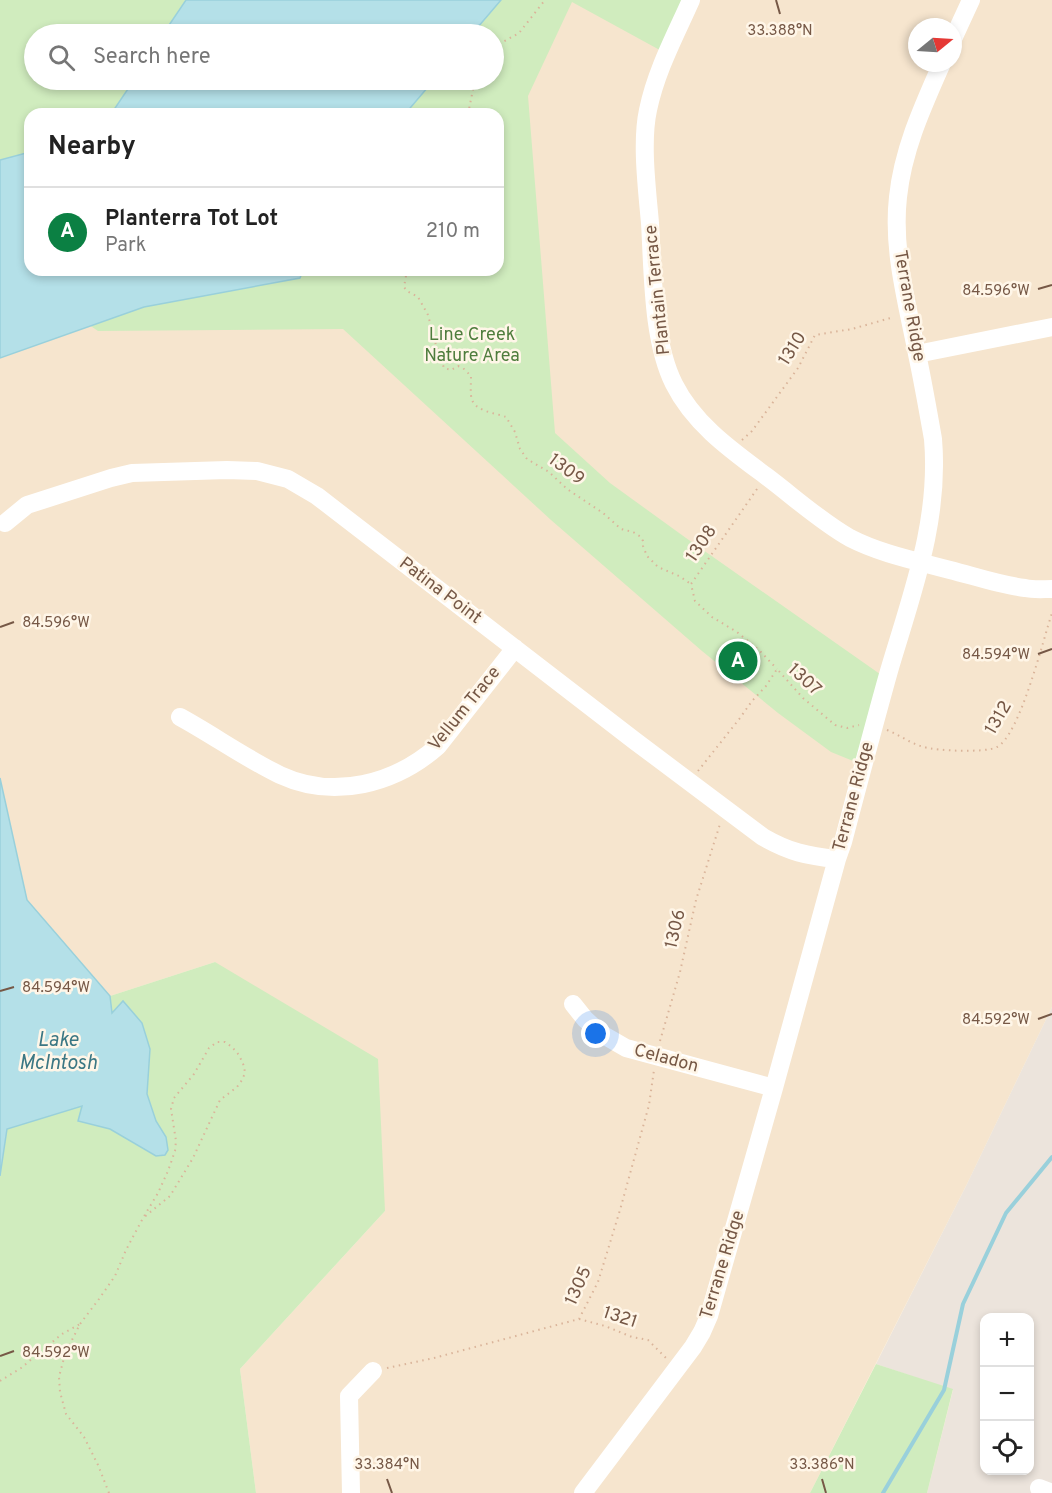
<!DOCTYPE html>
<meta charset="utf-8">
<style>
:root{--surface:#fff;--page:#f2f2f2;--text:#222;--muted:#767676;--line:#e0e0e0;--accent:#0b8043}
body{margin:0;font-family:Overpass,sans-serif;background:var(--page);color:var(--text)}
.controls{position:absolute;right:18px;bottom:18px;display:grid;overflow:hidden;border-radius:12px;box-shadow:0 3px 9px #0003}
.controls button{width:54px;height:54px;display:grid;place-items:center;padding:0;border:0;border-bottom:2px solid var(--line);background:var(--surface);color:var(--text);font:30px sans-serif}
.compass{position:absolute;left:908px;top:18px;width:54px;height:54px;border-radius:50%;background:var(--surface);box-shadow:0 3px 9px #0003;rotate:72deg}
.you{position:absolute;left:596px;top:1034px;width:21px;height:21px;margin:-15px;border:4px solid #fff;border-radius:50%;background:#1a73e8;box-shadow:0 0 0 9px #1a73e833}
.badge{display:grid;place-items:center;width:39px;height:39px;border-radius:50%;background:var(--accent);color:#fff;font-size:20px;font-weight:700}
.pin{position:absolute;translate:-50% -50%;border:3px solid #fff;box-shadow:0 2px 6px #0006}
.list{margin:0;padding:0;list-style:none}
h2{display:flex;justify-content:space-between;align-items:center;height:78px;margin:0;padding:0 24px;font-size:26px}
h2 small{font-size:20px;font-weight:400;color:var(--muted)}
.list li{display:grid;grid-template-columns:39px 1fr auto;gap:18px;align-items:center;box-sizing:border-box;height:90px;padding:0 24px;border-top:2px solid var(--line)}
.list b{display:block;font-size:22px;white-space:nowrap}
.list p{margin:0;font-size:20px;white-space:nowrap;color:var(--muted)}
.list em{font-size:20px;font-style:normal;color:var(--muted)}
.icon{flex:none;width:33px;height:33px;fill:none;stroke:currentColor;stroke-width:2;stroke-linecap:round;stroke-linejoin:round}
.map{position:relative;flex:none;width:1052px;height:1493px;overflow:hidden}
.search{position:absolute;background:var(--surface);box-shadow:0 3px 9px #0003;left:24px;top:24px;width:480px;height:66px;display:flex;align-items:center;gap:15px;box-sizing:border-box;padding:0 21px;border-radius:33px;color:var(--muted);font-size:22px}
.panel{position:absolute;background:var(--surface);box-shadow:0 3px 9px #0003;left:24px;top:108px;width:480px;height:168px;border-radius:18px}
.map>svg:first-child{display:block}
</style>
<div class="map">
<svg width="1052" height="1493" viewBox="0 0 1052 1493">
<rect width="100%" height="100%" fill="#fef3e0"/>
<!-- residential -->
<path fill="#f6e5ce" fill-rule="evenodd" d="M501,0H1052V1007L967,1184L810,1493H256L240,1369L385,1211L215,962L110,996L27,900L0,778V358L144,307L498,270V114L494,80V34ZM917,27H953V63H917Z"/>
<!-- industrial -->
<path fill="#ece4dc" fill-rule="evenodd" d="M1052,1007V1493H927L953,1390L876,1364L967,1184ZM984,1318H1030V1470H984Z"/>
<!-- green -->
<path fill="#d0ecbe" d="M0,0H186L163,34H34V80H134L111,114H30V152L0,160Z
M450,0H691L667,54L572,2L528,96L555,433L610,483L686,538L887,679L863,765L831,752L778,713L702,651L551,520L343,329L98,331L0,264L30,270H498V114H356L380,80H494V34H419Z
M215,962L378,1059L385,1211L240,1369L256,1493H0V1176L7,1129L86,1074L110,996Z
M876,1364L953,1389L927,1493H810Z"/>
<!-- water -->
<path fill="#b4e0e8" stroke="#99d0db" stroke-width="1.5" d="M186,0H501L472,34H163Z
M134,80H434L405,114H111Z
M30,152V270H303L300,278L144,307L0,358V160Z
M0,778L27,900L110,996L112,1013L123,1001L142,1023L150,1049L147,1094L156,1121L166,1137L168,1150L165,1155L156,1156L110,1129L78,1121L82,1106L7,1129L0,1176Z"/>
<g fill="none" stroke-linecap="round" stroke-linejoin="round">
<!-- stream -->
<path stroke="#99d0db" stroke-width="4" d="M883,1493L944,1390L963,1304L1006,1213L1052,1157"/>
<!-- path -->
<path stroke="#dab49a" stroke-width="2" stroke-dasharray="1.5 4.5" stroke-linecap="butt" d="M494,47L519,33L545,0
M468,114L475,80
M407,270L404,287L407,291L418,297L428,315L436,345L444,368L451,370L458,366L463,368L471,376C471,383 470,395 472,400C477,412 496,413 506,417L515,432L520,449L527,459L549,472L567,489L603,513L621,529L633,532L641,537L643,541V546L647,556L658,567L679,576L691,584
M742,440L752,431L798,368L815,335L852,329L894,317
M757,489L691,584L695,601L712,617L737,632L760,651L777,669
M887,730C900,735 911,744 924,747C937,751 986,753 997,747C1020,735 1043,640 1052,613
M698,771L740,718L752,701L766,686L777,669L803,698L835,725L847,728L859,725
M660,1041L680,972L696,900L720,824
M579,1319L605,1326L632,1337L648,1340L667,1359
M387,1368L434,1358L579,1319L598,1282L620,1210L649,1105L654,1070
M0,1381L21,1368L62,1334L80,1324
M109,1493L98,1465L84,1437L66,1414L60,1392L59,1377L65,1354L80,1324L99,1299L115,1276L126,1250L143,1218L158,1193L168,1171L175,1151L176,1141L171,1109L174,1098L194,1074L209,1048L217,1042H225L232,1047L239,1055L244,1066L245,1073L242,1080L237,1087L220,1100L193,1158L170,1196L143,1218"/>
<!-- minor -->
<path stroke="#fff" stroke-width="18" d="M691,0C675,36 656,71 648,110C641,142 647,189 650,223C653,272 652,340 674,384C694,424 731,450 766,476C794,497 820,521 850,538C881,554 917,561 950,570C974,576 1000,585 1025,588C1034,590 1043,589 1052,589
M953,39L971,0
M917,354L1052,327
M5,523L27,505L111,478L132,473L227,470L257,471L288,479L317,496L635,741L763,837C789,852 807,856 837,859
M180,717C213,735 245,758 280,775C334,800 395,784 438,746L515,648
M573,1004L585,1019L600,1033L626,1048L774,1088
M1039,1488L1052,1493
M351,1493L349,1396L373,1371
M583,1493L693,1347L702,1332L709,1316L774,1088L837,859L843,842C858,785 873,728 889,671C912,593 940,521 933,439C928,411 923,382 917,354C907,302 892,250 898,197C903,149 923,106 942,63"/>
</g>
<!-- ticks -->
<path fill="none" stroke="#765846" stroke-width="2" d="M776,0L780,14M1038,289L1052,285M0,627L14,622M1038,654L1052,649M0,991L14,987M1038,1019L1052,1014M0,1356L14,1351M387,1479L392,1493M822,1479L826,1493"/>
<g text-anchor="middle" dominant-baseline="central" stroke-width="5" stroke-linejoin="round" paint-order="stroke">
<!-- street labels -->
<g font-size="18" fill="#765846" stroke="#fff6e8">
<text transform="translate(658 290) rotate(-96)">Plantain Terrace</text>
<text transform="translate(909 306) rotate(80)">Terrane Ridge</text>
<text transform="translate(793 349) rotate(-58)">1310</text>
<text transform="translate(566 470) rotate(37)">1309</text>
<text transform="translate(702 544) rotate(-56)">1308</text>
<text transform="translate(440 591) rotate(37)">Patina Point</text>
<text transform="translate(804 680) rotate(43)">1307</text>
<text transform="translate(465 709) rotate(-51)">Vellum Trace</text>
<text transform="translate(999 718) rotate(-60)">1312</text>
<text transform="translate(854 797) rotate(-75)">Terrane Ridge</text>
<text transform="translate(676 929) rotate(-77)">1306</text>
<text transform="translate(666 1059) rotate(15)">Celadon</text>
<text transform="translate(723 1265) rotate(-73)">Terrane Ridge</text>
<text transform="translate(579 1286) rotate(-66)">1305</text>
<text transform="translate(620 1318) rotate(18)">1321</text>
</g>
<!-- park labels -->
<g font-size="18" fill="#4f7d3d" stroke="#fff6e8">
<text x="472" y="335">Line Creek<tspan x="472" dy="21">Nature Area</tspan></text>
</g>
<!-- water labels -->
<g font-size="20" font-style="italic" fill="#3b7784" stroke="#fff6e8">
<text x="58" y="1041">Lake<tspan x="58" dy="23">McIntosh</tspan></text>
</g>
</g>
<g font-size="15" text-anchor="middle" fill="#765846" stroke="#fff6e8" stroke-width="5" stroke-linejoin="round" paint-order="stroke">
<text x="780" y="35">33.388°N</text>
<text x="996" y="295">84.596°W</text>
<text x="56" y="627">84.596°W</text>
<text x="996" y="659">84.594°W</text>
<text x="56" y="992">84.594°W</text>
<text x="996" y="1024">84.592°W</text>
<text x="56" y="1357">84.592°W</text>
<text x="387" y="1469">33.384°N</text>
<text x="822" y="1469">33.386°N</text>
</g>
</svg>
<div class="controls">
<button>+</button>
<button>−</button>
<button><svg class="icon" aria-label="locate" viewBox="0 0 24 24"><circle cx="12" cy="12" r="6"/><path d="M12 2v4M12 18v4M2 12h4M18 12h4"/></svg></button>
</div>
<svg class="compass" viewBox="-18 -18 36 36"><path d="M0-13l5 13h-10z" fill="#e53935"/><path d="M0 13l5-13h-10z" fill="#767676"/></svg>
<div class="you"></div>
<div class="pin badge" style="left:738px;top:661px">A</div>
<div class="search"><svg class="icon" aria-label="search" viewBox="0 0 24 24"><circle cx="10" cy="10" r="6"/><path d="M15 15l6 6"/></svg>Search here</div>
<section class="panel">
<h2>Nearby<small></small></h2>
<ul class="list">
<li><span class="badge">A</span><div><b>Planterra Tot Lot</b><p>Park</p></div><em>210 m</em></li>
</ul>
</section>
</div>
